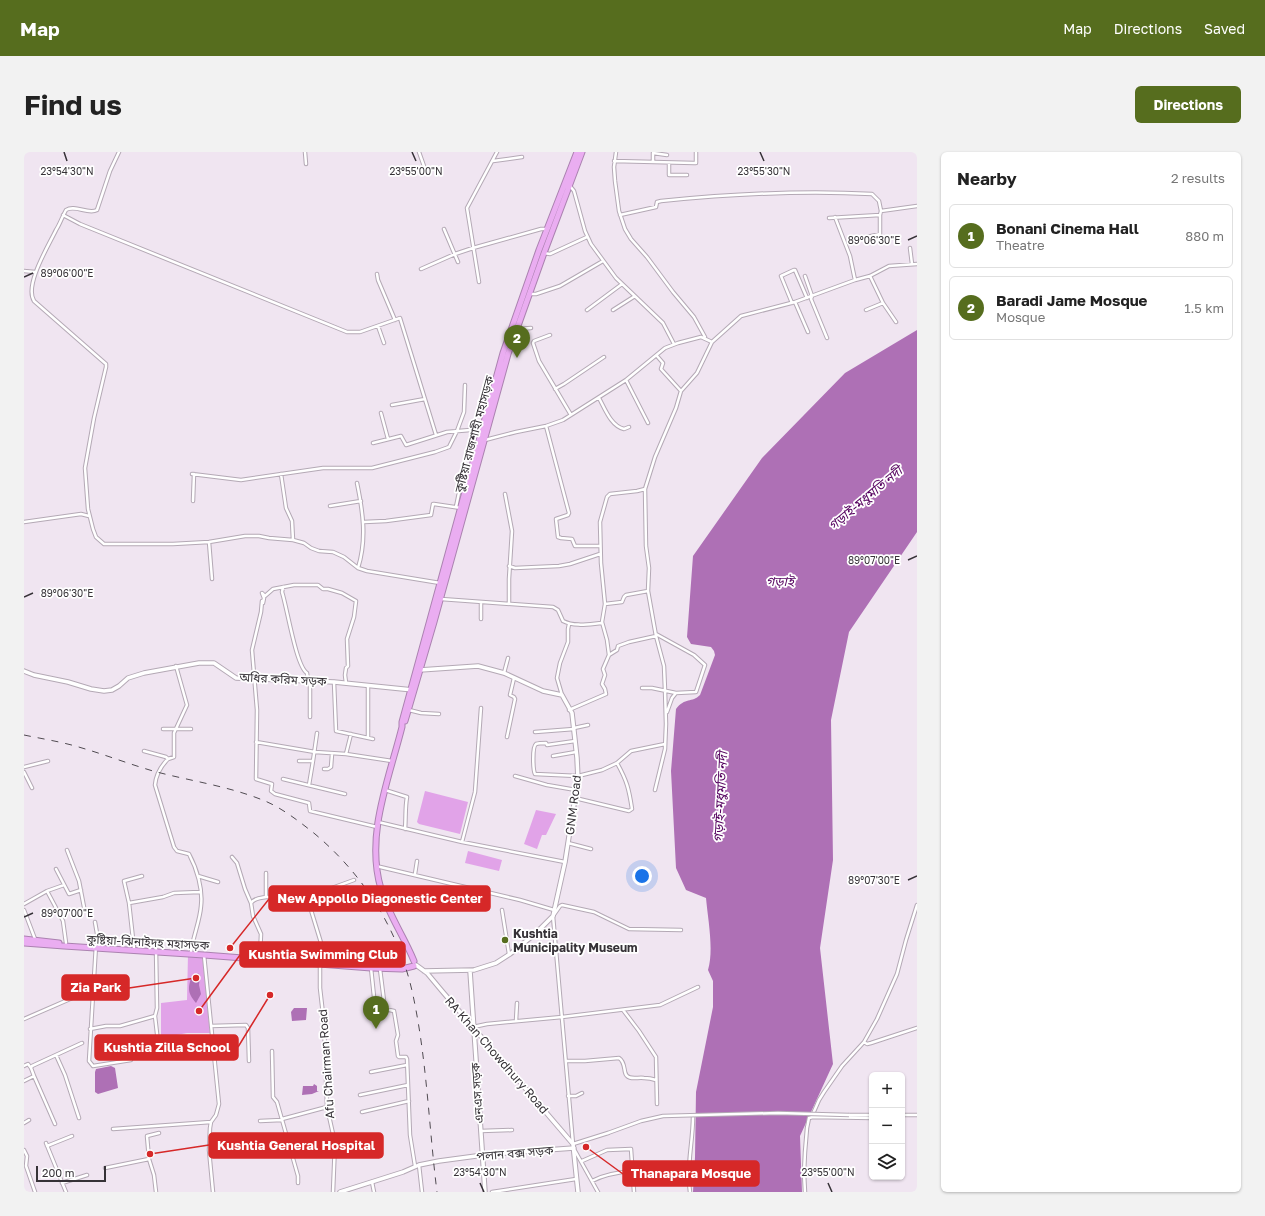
<!DOCTYPE html>
<meta charset="utf-8">
<style>
:root{--surface:#fff;--page:#f2f2f2;--text:#222;--muted:#767676;--line:#e0e0e0;--accent:#566d1e}
body{margin:0;font-family:"Golos Text","Noto Sans Bengali",sans-serif;background:var(--page);color:var(--text)}
.controls{position:absolute;right:12px;bottom:12px;display:grid;overflow:hidden;border-radius:6px;box-shadow:0 1px 3px #0004}
.controls button{width:36px;height:36px;display:grid;place-items:center;padding:0;border:0;border-bottom:1px solid var(--line);background:var(--surface);color:var(--text);font:20px sans-serif}
.scale{position:absolute;left:12px;bottom:10px;width:70px;box-sizing:border-box;padding-left:4px;border:2px solid #363237;border-top:0;font-size:11px;line-height:14px;white-space:nowrap;color:#363237;-webkit-text-stroke:3px #fff;paint-order:stroke}
.you{position:absolute;left:618px;top:724px;width:14px;height:14px;margin:-10px;border:3px solid #fff;border-radius:50%;background:#1a73e8;box-shadow:0 0 0 6px #1a73e833}
.badge{display:grid;place-items:center;width:26px;height:26px;border-radius:50%;background:var(--accent);color:#fff;font-size:13px;font-weight:700}
.pin{position:absolute;translate:-50% -33px;filter:drop-shadow(0 1px 2px #0008)}
.pin::after{content:'';position:absolute;top:21px;width:14px;height:12px;background:inherit;clip-path:polygon(0 0,100% 0,50% 100%)}
.list{margin:0;padding:0;list-style:none}
h2{display:flex;justify-content:space-between;align-items:center;height:52px;margin:0;padding:0 16px;font-size:17px}
h2 small{font-size:13px;font-weight:400;color:var(--muted)}
.list li{display:grid;grid-template-columns:26px 1fr auto;gap:12px;align-items:center;box-sizing:border-box;height:64px;margin:0 8px 8px;padding:0 8px;border:1px solid var(--line);border-radius:6px}
.list b{display:block;font-size:15px;white-space:nowrap}
.list p{margin:0;font-size:13px;white-space:nowrap;color:var(--muted)}
.list em{font-size:13px;font-style:normal;color:var(--muted)}
.icon{flex:none;width:22px;height:22px;fill:none;stroke:currentColor;stroke-width:2;stroke-linecap:round;stroke-linejoin:round}
.map{position:relative;flex:none;width:893px;height:1040px;overflow:hidden;border-radius:6px}
header{display:flex;align-items:center;gap:24px;box-sizing:border-box;height:56px;padding:0 20px;background:var(--accent);color:#fff}
header strong{font-size:19px}
nav{display:flex;gap:22px;margin-inline-start:auto;font-size:14px}
.intro{display:flex;align-items:center;justify-content:space-between;box-sizing:border-box;height:96px;padding:0 24px}
h1{margin:0;font-size:28px}
.button{padding:10px 18px;border-radius:6px;background:var(--accent);color:#fff;font-size:14px;font-weight:700}
main{display:flex;gap:24px;padding:0 24px}
aside{flex:1;background:var(--surface);border-radius:6px;box-shadow:0 1px 3px #0004}
.map>svg:first-child{display:block}
</style>
<header>
<strong>Map</strong>
<nav><a>Map</a><a>Directions</a><a>Saved</a></nav>
</header>
<div class="intro"><h1>Find us</h1><a class="button">Directions</a></div>
<main>
<div class="map">
<svg width="893" height="1040" viewBox="0 0 893 1040">
<rect width="100%" height="100%" fill="#f0e5f1"/>
<!-- green -->
<path fill="#e1a3e8" d="M401,639L444,650L436,682L395,672L393,670Z
M512,658L532,662L522,683H518L513,697L500,692Z
M444,699L478,708L475,719L441,711Z
M164,802L179,804L186,881H163L137,886V851L163,848Z"/>
<!-- water -->
<path fill="#ae70b5" d="M893,178V380L825,480L807,568L809,708L796,796L809,912L776,984L778,1040H669L671,1005L672,940L689,855V829L684,818C690,798 684,768 682,746L662,738L652,716L647,619L652,557C661,545 668,551 676,543L691,503L690,499L687,495L667,492L663,485L669,404L738,306L821,221Z
M174,821L176,824L175,833L177,842L172,851C165,842 163,839 167,826Z
M270,856H283L282,868L268,869L267,860Z
M87,914L91,916L94,936L74,942L71,940V920L72,917Z
M290,932L293,934V939H295L288,942L278,943L279,934H289Z"/>
<g fill="none" stroke-linecap="round" stroke-linejoin="round">
<defs>
<path id="street" d="M95,0L86,19L73,58C64,63 51,52 42,58C38,65 36,72 32,78C25,93 0,133 10,149L82,212V215L70,266L61,316L64,357L69,377L72,385L80,392H149L185,390L221,384H235L245,386L269,388L280,391L287,396L295,399L309,400L320,405L334,416L343,419L416,431
M281,0L282,12
M395,0L401,17
M592,0L590,15L591,29L595,59L601,77L607,87L623,105L649,140L670,165L681,185
M469,9L498,5
M590,9L670,11H672V0
M629,10V1L643,3
M645,11V23H663
M546,34L550,39L561,79L567,92L592,126L639,171L650,192
M39,63L56,72L323,180H336L376,166L412,283
M596,63L632,55L633,50L637,49C707,42 777,38 848,42L855,49L857,59
M811,65L826,104L831,128
M805,66L856,63L857,59L893,54
M420,77L434,110
M839,86L856,82V63
M886,96L888,112
M520,101L526,102L563,85
M397,117L431,102L449,96L517,77H523
M0,119L11,120
M353,122L354,128L371,168
M781,124L788,144L787,147L803,186
M846,124L859,151L872,170
M455,130L443,56L473,0
M505,142H512L536,134L579,109
M771,150L784,180
M768,151L757,124L770,118H771L783,146
M563,158L598,132
M589,158L611,144
M842,158L859,151
M354,174L360,191
M493,177L507,176
M526,183L510,189L509,191L515,209L547,263
M633,204L639,211L637,217L657,239
M602,228L624,271
M531,237L540,232L580,205
M575,246C581,257 587,274 600,277L605,275
M368,253L401,247
M357,261L364,287
M522,274L545,361L544,363L532,367L534,385L537,386L548,387L551,394H576
M461,288L492,280L522,274L539,268L602,228L641,196L654,191L677,185L688,190L717,164L771,150L831,128L846,124L865,114L893,112
M349,291L377,284L382,293L423,280L458,277
M168,322L217,328L299,316H348L411,300L425,295L433,279L440,260L441,233
M257,322L262,356L268,369L269,388
M333,331C339,360 343,387 334,416
M481,342L488,379L485,427V451
M169,349L170,322
M306,354L337,349
M432,355L437,331
M0,370L57,362L65,364
M340,370L362,369L407,363L409,352H410L437,356
M185,390L188,427
M485,414L491,416L535,414L546,412L576,402
M259,435L258,440C263,455 272,514 283,521L284,529
M417,447L529,455L534,458L539,469C551,475 565,472 578,471
M238,449L237,460L228,498L233,558L232,627L248,632L247,639L251,642L285,651L286,659L353,675
M457,450V467
M239,451L240,446L238,441L241,444L249,437L270,433H294L299,437H304L318,441L332,449L330,465L323,487L324,514L322,516L321,523L322,531
M581,452L598,450L600,445L602,443L624,439
M632,482L670,503L681,513L672,540L652,541L648,546L643,560
M585,503L593,498L594,494L605,490L632,484
M480,521L484,506
M286,529V565
M310,530L312,579L349,587
M618,536H628L652,541
M538,543L533,526L536,511L544,490V477L545,472
M385,558L397,561L415,562
M545,558L582,542L581,537L578,532L581,523L579,517L585,503L583,488L578,470L581,452L577,411L576,370L583,345L586,342L613,339L621,337
M550,576L564,573
M139,577H167
M511,580L550,577
M483,585L491,547L490,545L486,543L490,526
M344,586V534
M551,589L523,593L522,591C519,591 515,591 512,592C508,595 509,618 511,622L554,624L578,618L593,611L607,599L641,592
M232,590L291,600L322,602L368,609
M120,599L142,605L144,607L150,605V581L163,553L152,514
M322,602L327,582
M529,604L552,600
M144,607C137,614 132,622 131,633L150,695L153,699L165,702C173,717 179,737 177,754C176,769 169,784 167,800
M275,609H289L293,581
M0,615L24,609
M300,617H304L307,615L308,602
M0,620L8,636
M491,624L523,633L552,638
M259,627L321,642
M285,633L289,609
M361,638L383,645C381,656 382,666 381,677
M631,638L641,597L642,572L641,538L640,514L632,484L624,439L625,416L622,394L621,337L631,305L652,256L657,239L673,221L688,190
M551,646L605,659L608,657C605,637 603,629 593,611
M354,670L438,690L541,710
M438,690L451,640L457,556
M544,691L567,697
M43,698L55,729L60,755
M208,705L213,711L221,737L227,751
M352,714L496,748L530,758
M32,717L45,742L57,738
M391,722L393,709
M174,724L194,730
M23,739L39,769L42,791
M242,745V721
M283,745L298,794V805L296,812V836L300,871L303,955L311,991L309,1040
M105,751L139,745L150,741L176,740
M0,752L23,739L40,733
M0,758L11,787
M478,758L485,802
M71,770L75,793
M72,793L65,909L69,914L107,908
M110,796L105,751L100,729L118,724
M132,797L133,856L131,864L134,890C145,898 158,887 170,888C176,888 183,890 189,892
M180,803L195,952L192,963L187,970L186,976L185,998L189,1040
M236,804L237,782L229,764L227,751C230,746 237,746 242,745H283L330,728
M347,816L352,864
M356,817L361,857L370,859L374,883L372,889L374,904L375,905H382L383,907L386,983L391,1014
M599,858L615,879L632,905L633,952
M0,867L69,837
M492,869L493,851
M187,874L222,873L224,876L225,909
M449,875L463,872L538,865L636,853L674,835
M66,877L82,874H96L131,864
M840,890L843,892L847,891L893,876
M248,899L249,945L253,950L274,1024V1031
M32,903L41,923L55,966
M542,909H561L595,906C600,909 600,915 601,920C603,929 613,925 620,926C624,926 629,927 632,928
M0,914L4,912L7,916
M347,920L383,913
M10,924L31,972
M0,929L10,924L7,916L8,914L58,891
M336,943L384,933
M544,944H552L558,941
M338,960L385,949
M825,963H848
M878,963H893
M848,966L789,965L788,964L795,948L800,940L818,914L840,890L853,867L873,822L882,788L893,753
M258,967L303,955
M236,969L258,968
M0,971L5,968
M89,977L187,970
M457,979L488,978
M584,981L549,992L529,764L536,754L538,753L570,760L605,777L657,778
M22,991L42,1040
M23,994L48,984
M550,997L574,1040
M0,998L3,1004L2,1014L11,1040
M125,1007L130,1023L132,1040
M558,1009L583,998L607,997L610,1040
M395,1013L398,1040
M81,1016L125,1007L123,984L135,981
M568,1029C579,1023 596,1020 609,1019
M348,1030L350,1040
M38,1031L63,1023
M468,1040L552,1027
M666,1040C662,1015 669,990 669,965
M781,1040L780,1021L781,1000L783,976L785,966L789,965"/>
<path id="secondary" d="M396,518L454,514L480,521L519,539L538,543L548,561L553,606L554,627L541,710L529,764L511,782L486,802L472,811L450,818L400,819
M0,519L10,523L44,530L67,537L80,539L88,538L95,534L104,526L120,521L175,511H190L212,526L310,530L389,538
M392,813L403,821L418,839L549,992L554,1040
M446,819L461,1040
M316,1040L379,1020L395,1013L415,1009L467,1002L550,996"/>
<path id="highway" d="M381,569L410,470L484,202L520,101L558,0
M0,787L35,791
M0,791L40,794L180,803L347,816L378,817L390,814
M282,807L360,813
M390,809C380,784 364,762 357,737C341,683 365,627 378,575V570L479,201L515,98L553,0"/>
</defs>
<!-- street casing -->
<use href="#street" stroke="#b4a9b5" stroke-width="4.5"/>
<!-- secondary casing -->
<use href="#secondary" stroke="#b4a9b5" stroke-width="5.5"/>
<!-- highway casing -->
<use href="#highway" stroke="#ab82b0" stroke-width="7"/>
<!-- street -->
<use href="#street" stroke="#fff" stroke-width="2.5"/>
<!-- secondary -->
<use href="#secondary" stroke="#fff" stroke-width="3.5"/>
<!-- highway -->
<use href="#highway" stroke="#eaadf1" stroke-width="5"/>
<!-- rail -->
<path stroke="#504b51" stroke-width="1" stroke-dasharray="7 7" stroke-linecap="butt" d="M0,583C19,587 39,590 58,596C82,603 105,612 129,619C166,629 205,634 241,649C258,656 276,670 291,682C342,725 377,782 390,848C403,911 405,976 413,1040"/>
<defs>
<path id="street-bridge" d="M584,981L617,969L639,964L754,961L825,963"/>
</defs>
<!-- street-bridge casing -->
<use href="#street-bridge" stroke="#b4a9b5" stroke-width="4.5" stroke-linecap="butt"/>
<!-- street-bridge -->
<use href="#street-bridge" stroke="#fff" stroke-width="2.5"/>
</g>
<!-- ticks -->
<path fill="none" stroke="#363237" stroke-width="1.5" d="M40,0L43,9M388,0L392,9M736,0L740,9M884,88L893,84M0,125L9,121M884,408L893,404M0,445L9,441M884,728L893,724M0,765L9,761M456,1031L460,1040M804,1031L808,1040"/>
<!-- markers -->
<circle fill="#566d1e" stroke="#fff" stroke-width="1.5" cx="481" cy="788" r="4"/>
<g text-anchor="middle" dominant-baseline="central" stroke-width="3.5" stroke-linejoin="round" paint-order="stroke">
<!-- street labels -->
<g font-size="12" fill="#363237" stroke="#fff">
<text transform="translate(450 282) rotate(-75)">কুষ্টিয়া রাজশাহী মহাসড়ক</text>
<text transform="translate(259 527) rotate(3)">অধির করিম সড়ক</text>
<text transform="translate(549 653) rotate(-83)">GNM Road</text>
<text transform="translate(124 790) rotate(3)">কুষ্টিয়া-ঝিনাইদহ মহাসড়ক</text>
<text transform="translate(473 903) rotate(49)">RA Khan Chowdhury Road</text>
<text transform="translate(302 912) rotate(-94)">Afu Chairman Road</text>
<text transform="translate(453 941) rotate(-94)">এনএস সড়ক</text>
<text transform="translate(491 1001) rotate(-5)">পলান বক্স সড়ক</text>
</g>
<!-- poi labels -->
<g font-size="12" font-weight="bold" fill="#363237" stroke="#fff" text-anchor="start">
<text x="489" y="781">Kushtia<tspan x="489" dy="14">Municipality Museum</tspan></text>
</g>
<!-- water labels -->
<g font-size="13" font-style="italic" fill="#54005e" stroke="#fff">
<text transform="translate(841 346) rotate(-40)">গড়াই-মধুমতি নদী</text>
<text x="756" y="429">গড়াই</text>
<text transform="translate(696 645) rotate(-87)">গড়াই-মধুমতি নদী</text>
</g>
</g>
<g font-size="10" text-anchor="middle" fill="#363237" stroke="#fff" stroke-width="3.5" stroke-linejoin="round" paint-order="stroke">
<text x="43" y="23">23°54'30"N</text>
<text x="392" y="23">23°55'00"N</text>
<text x="740" y="23">23°55'30"N</text>
<text x="850" y="92">89°06'30"E</text>
<text x="43" y="125">89°06'00"E</text>
<text x="850" y="412">89°07'00"E</text>
<text x="43" y="445">89°06'30"E</text>
<text x="850" y="732">89°07'30"E</text>
<text x="43" y="765">89°07'00"E</text>
<text x="456" y="1024">23°54'30"N</text>
<text x="804" y="1024">23°55'00"N</text>
</g>
<!-- callouts -->
<path fill="none" stroke="#d62828" stroke-width="1.5" d="M206 796L245 747M175 859L216 803M172 826L105 836M246 843L214 895M126 1002L185 993M562 995L599 1022"/>
<g fill="#d62828" stroke="#fff" stroke-width="1.5">
<circle cx="206" cy="796" r="4"/>
<circle cx="175" cy="859" r="4"/>
<circle cx="172" cy="826" r="4"/>
<circle cx="246" cy="843" r="4"/>
<circle cx="126" cy="1002" r="4"/>
<circle cx="562" cy="995" r="4"/>
</g>
<g fill="#d62828" stroke="#d62828" stroke-width="1.5">
<rect x="245" y="734" width="221" height="25" rx="4"/>
<rect x="216" y="790" width="165" height="25" rx="4"/>
<rect x="38" y="823" width="67" height="25" rx="4"/>
<rect x="71" y="883" width="143" height="25" rx="4"/>
<rect x="185" y="981" width="174" height="25" rx="4"/>
<rect x="599" y="1009" width="136" height="25" rx="4"/>
</g>
<g font-size="13" text-anchor="middle" font-weight="bold" fill="#fff">
<text x="356" y="751">New Appollo Diagonestic Center</text>
<text x="299" y="807">Kushtia Swimming Club</text>
<text x="72" y="840">Zia Park</text>
<text x="143" y="900">Kushtia Zilla School</text>
<text x="272" y="998">Kushtia General Hospital</text>
<text x="667" y="1026">Thanapara Mosque</text>
</g>
</svg>
<div class="controls">
<button>+</button>
<button>−</button>
<button><svg class="icon" aria-label="layers" viewBox="0 0 24 24"><path d="M12 4l9 5-9 5-9-5zM3 14l9 5 9-5"/></svg></button>
</div>
<div class="scale">200 m</div>
<div class="you"></div>
<div class="pin badge" style="left:352px;top:877px">1</div>
<div class="pin badge" style="left:493px;top:206px">2</div>
</div>
<aside>
<h2>Nearby<small>2 results</small></h2>
<ul class="list">
<li><span class="badge">1</span><div><b>Bonani Cinema Hall</b><p>Theatre</p></div><em>880 m</em></li>
<li><span class="badge">2</span><div><b>Baradi Jame Mosque</b><p>Mosque</p></div><em>1.5 km</em></li>
</ul>
</aside>
</main>
